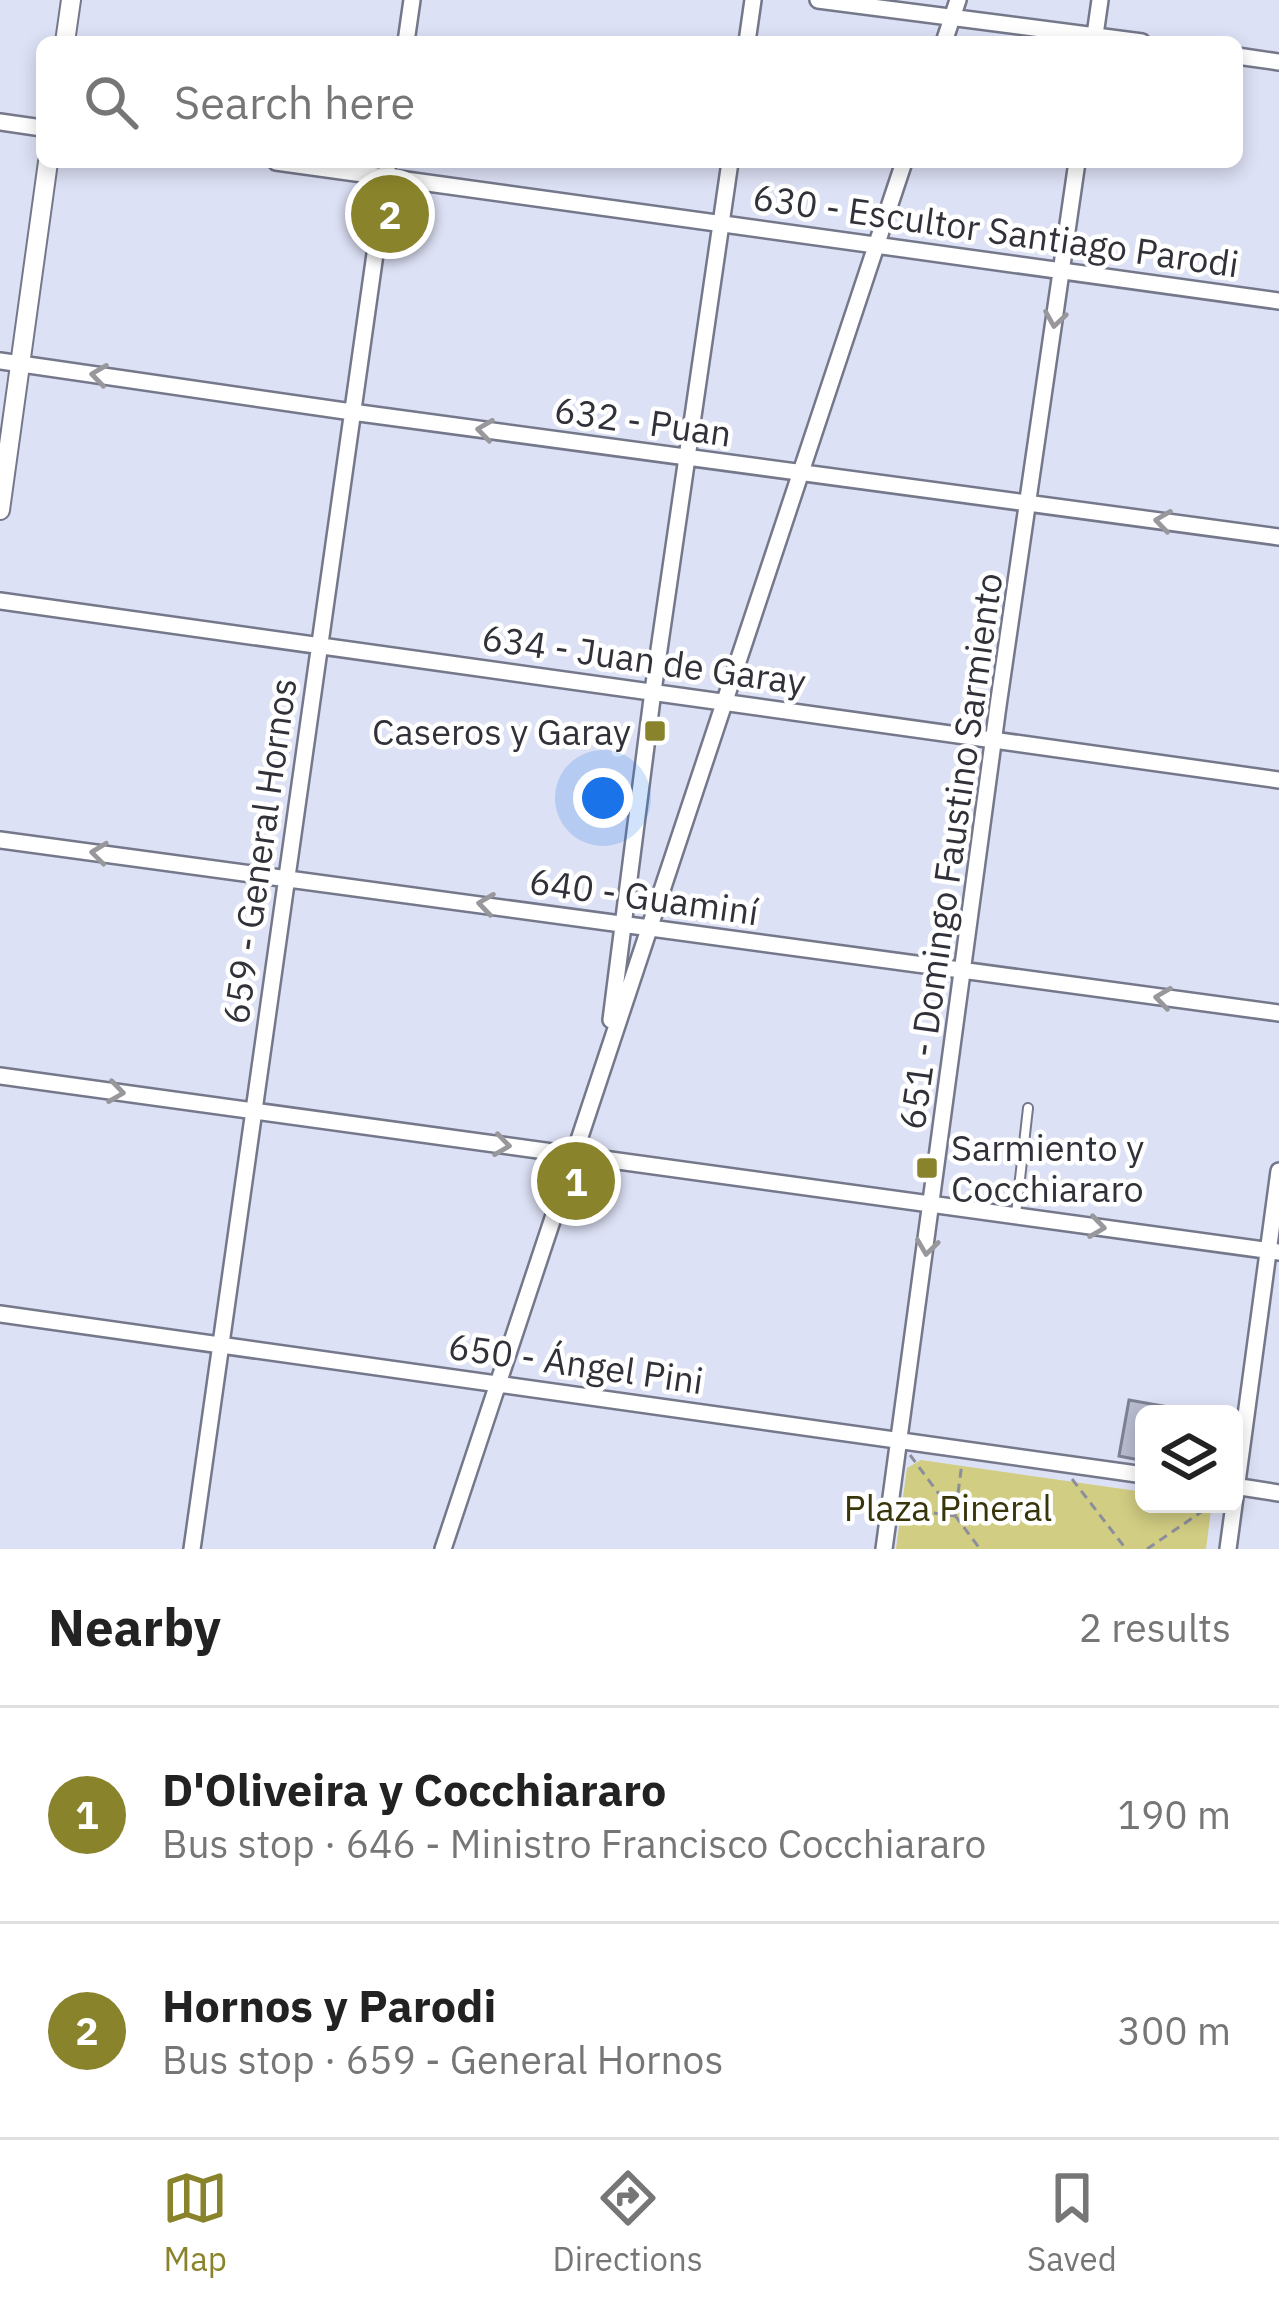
<!DOCTYPE html>
<meta charset="utf-8">
<style>
:root{--surface:#fff;--page:#f6f6f6;--text:#222;--muted:#767676;--line:#e0e0e0;--accent:#89832b}
body{margin:0;font-family:"IBM Plex Sans",sans-serif;background:var(--page);color:var(--text)}
.controls{position:absolute;right:36px;bottom:36px;display:grid;overflow:hidden;border-radius:18px;box-shadow:0 6px 18px #0003}
.controls button{width:108px;height:108px;display:grid;place-items:center;padding:0;border:0;border-bottom:3px solid var(--line);background:var(--surface);color:var(--text);font:60px sans-serif}
.you{position:absolute;left:603px;top:798px;width:42px;height:42px;margin:-30px;border:9px solid #fff;border-radius:50%;background:#1a73e8;box-shadow:0 0 0 18px #1a73e833}
.badge{display:grid;place-items:center;width:78px;height:78px;border-radius:50%;background:var(--accent);color:#fff;font-size:39px;font-weight:700}
.pin{position:absolute;translate:-50% -50%;border:6px solid #fff;box-shadow:0 3px 12px #0006}
.list{margin:0;padding:0;list-style:none}
h2{display:flex;justify-content:space-between;align-items:center;height:156px;margin:0;padding:0 48px;font-size:51px}
h2 small{font-size:39px;font-weight:400;color:var(--muted)}
.list li{display:grid;grid-template-columns:78px 1fr auto;gap:36px;align-items:center;box-sizing:border-box;height:216px;padding:0 48px;border-top:3px solid var(--line)}
.list b{display:block;font-size:45px;white-space:nowrap}
.list p{margin:0;font-size:39px;white-space:nowrap;color:var(--muted)}
.list em{font-size:39px;font-style:normal;color:var(--muted)}
.icon{flex:none;width:66px;height:66px;fill:none;stroke:currentColor;stroke-width:2;stroke-linecap:round;stroke-linejoin:round}
.map{position:relative;flex:none;width:1279px;height:1549px;overflow:hidden}
.search{position:absolute;background:var(--surface);box-shadow:0 6px 18px #0003;left:36px;right:36px;top:36px;height:132px;display:flex;align-items:center;gap:30px;box-sizing:border-box;padding:0 42px;border-radius:18px;color:var(--muted);font-size:45px}
.sheet{height:588px;background:var(--surface)}
nav{display:flex;justify-content:space-around;align-items:center;box-sizing:border-box;height:168px;border-top:3px solid var(--line);background:var(--surface);font-size:33px;color:var(--muted)}
nav a{display:grid;justify-items:center;gap:6px}
nav .on{color:var(--accent)}
.map>svg:first-child{display:block}
</style>
<div class="map">
<svg width="1279" height="1549" viewBox="0 0 1279 1549">
<rect width="100%" height="100%" fill="#dde1f5"/>
<!-- green -->
<path fill="#d1cd83" d="M921,1460L1144,1492V1504H1207L1211,1510L1206,1549H896L907,1468Z"/>
<!-- building -->
<path fill="#b8bccf" stroke="#7d8293" stroke-width="3" d="M1129,1400L1174,1408V1414H1144V1461L1119,1456Z"/>
<g fill="none" stroke-linecap="round" stroke-linejoin="round">
<defs>
<path id="service" d="M1016,1214L1028,1108"/>
<path id="minor" d="M818,0L1142,42
M406,42L412,0
M747,42L753,0
M944,42L958,0
M1094,42L1100,0
M1237,56L1279,62
M0,122L42,128
M276,162L1279,301
M0,361L352,412L1279,537
M0,601L1279,780
M0,840L1279,1013
M611,1020L653,691L730,162
M0,1076L1279,1252
M0,1314L1144,1475
M1234,1486L1279,1493
M192,1549L388,162
M443,1549L904,162
M884,1549L998,706L1077,162
M1228,1549L1279,1171"/>
<path id="tertiary" d="M65,42L71,0
M0,510L48,162"/>
</defs>
<!-- service casing -->
<use href="#service" stroke="#74788a" stroke-width="12"/>
<!-- minor casing -->
<use href="#minor" stroke="#74788a" stroke-width="20"/>
<!-- tertiary casing -->
<use href="#tertiary" stroke="#74788a" stroke-width="22"/>
<!-- path -->
<path stroke="#8c8e9c" stroke-width="3" stroke-dasharray="9 6" stroke-linecap="butt" d="M910,1455L980,1549
M1072,1479L1126,1549
M904,1509L955,1516L962,1463
M1147,1549L1213,1504"/>
<!-- service -->
<use href="#service" stroke="#fff" stroke-width="8"/>
<!-- minor -->
<use href="#minor" stroke="#fff" stroke-width="15"/>
<!-- tertiary -->
<use href="#tertiary" stroke="#fff" stroke-width="18"/>
</g>
<!-- one-way arrows -->
<defs><path id="oneway-chevron" d="M-2-3.5L2.5 0L-2 3.5" fill="none" stroke-width="1.6" stroke-linecap="round" stroke-linejoin="round" transform="scale(3)"/></defs>
<g stroke="#98989c">
<use href="#oneway-chevron" transform="translate(1055 319) rotate(99)"/>
<use href="#oneway-chevron" transform="translate(99 375) rotate(-172)"/>
<use href="#oneway-chevron" transform="translate(485 430) rotate(-172)"/>
<use href="#oneway-chevron" transform="translate(1163 521) rotate(-172)"/>
<use href="#oneway-chevron" transform="translate(99 853) rotate(-173)"/>
<use href="#oneway-chevron" transform="translate(486 904) rotate(-172)"/>
<use href="#oneway-chevron" transform="translate(1163 998) rotate(-172)"/>
<use href="#oneway-chevron" transform="translate(116 1092) rotate(8)"/>
<use href="#oneway-chevron" transform="translate(502 1145) rotate(8)"/>
<use href="#oneway-chevron" transform="translate(1097 1227) rotate(8)"/>
<use href="#oneway-chevron" transform="translate(927 1247) rotate(98)"/>
</g>
<!-- markers -->
<g fill="#89832b" stroke="#fff" stroke-width="4.5">
<rect x="643" y="719" width="24" height="24" rx="6"/>
<rect x="915" y="1156" width="24" height="24" rx="6"/>
</g>
<g text-anchor="middle" dominant-baseline="central" stroke-width="9" stroke-linejoin="round" paint-order="stroke">
<!-- street labels -->
<g font-size="36" fill="#303139" stroke="#fff">
<text transform="translate(996 230) rotate(8)">630 - Escultor Santiago Parodi</text>
<text transform="translate(643 421) rotate(8)">632 - Puan</text>
<text transform="translate(644 659) rotate(8)">634 - Juan de Garay</text>
<text transform="translate(259 851) rotate(-82)">659 - General Hornos</text>
<text transform="translate(950 851) rotate(-82)">651 - Domingo Faustino Sarmiento</text>
<text transform="translate(644 896) rotate(8)">640 - Guaminí</text>
<text transform="translate(576 1363) rotate(8)">650 - Ángel Pini</text>
</g>
<!-- poi labels -->
<g font-size="36" fill="#303139" stroke="#fff" text-anchor="end">
<text x="631" y="731">Caseros y Garay</text>
<text x="951" y="1147" text-anchor="start">Sarmiento y<tspan x="951" dy="41">Cocchiararo</tspan></text>
</g>
<!-- park labels -->
<g font-size="36" fill="#38350a" stroke="#fff">
<text x="948" y="1507">Plaza Pineral</text>
</g>
</g>
</svg>
<div class="controls">
<button><svg class="icon" aria-label="layers" viewBox="0 0 24 24"><path d="M12 4l9 5-9 5-9-5zM3 14l9 5 9-5"/></svg></button>
</div>
<div class="you"></div>
<div class="pin badge" style="left:576px;top:1181px">1</div>
<div class="pin badge" style="left:390px;top:214px">2</div>
<div class="search"><svg class="icon" aria-label="search" viewBox="0 0 24 24"><circle cx="10" cy="10" r="6"/><path d="M15 15l6 6"/></svg>Search here</div>
</div>
<section class="sheet">
<h2>Nearby<small>2 results</small></h2>
<ul class="list">
<li><span class="badge">1</span><div><b>D'Oliveira y Cocchiararo</b><p>Bus stop · 646 - Ministro Francisco Cocchiararo</p></div><em>190 m</em></li>
<li><span class="badge">2</span><div><b>Hornos y Parodi</b><p>Bus stop · 659 - General Hornos</p></div><em>300 m</em></li>
</ul>
</section>
<nav>
<a class="on"><svg class="icon" aria-label="map" viewBox="0 0 24 24"><path d="M3 6l6-2 6 2 6-2v14l-6 2-6-2-6 2zM9 4v14M15 6v14"/></svg>Map</a>
<a><svg class="icon" aria-label="directions" viewBox="0 0 24 24"><path d="M12 3l9 9-9 9-9-9zM9 14v-3h6M13 9l2 2-2 2"/></svg>Directions</a>
<a><svg class="icon" aria-label="saved" viewBox="0 0 24 24"><path d="M7 4h10v16l-5-4-5 4z"/></svg>Saved</a>
</nav>
